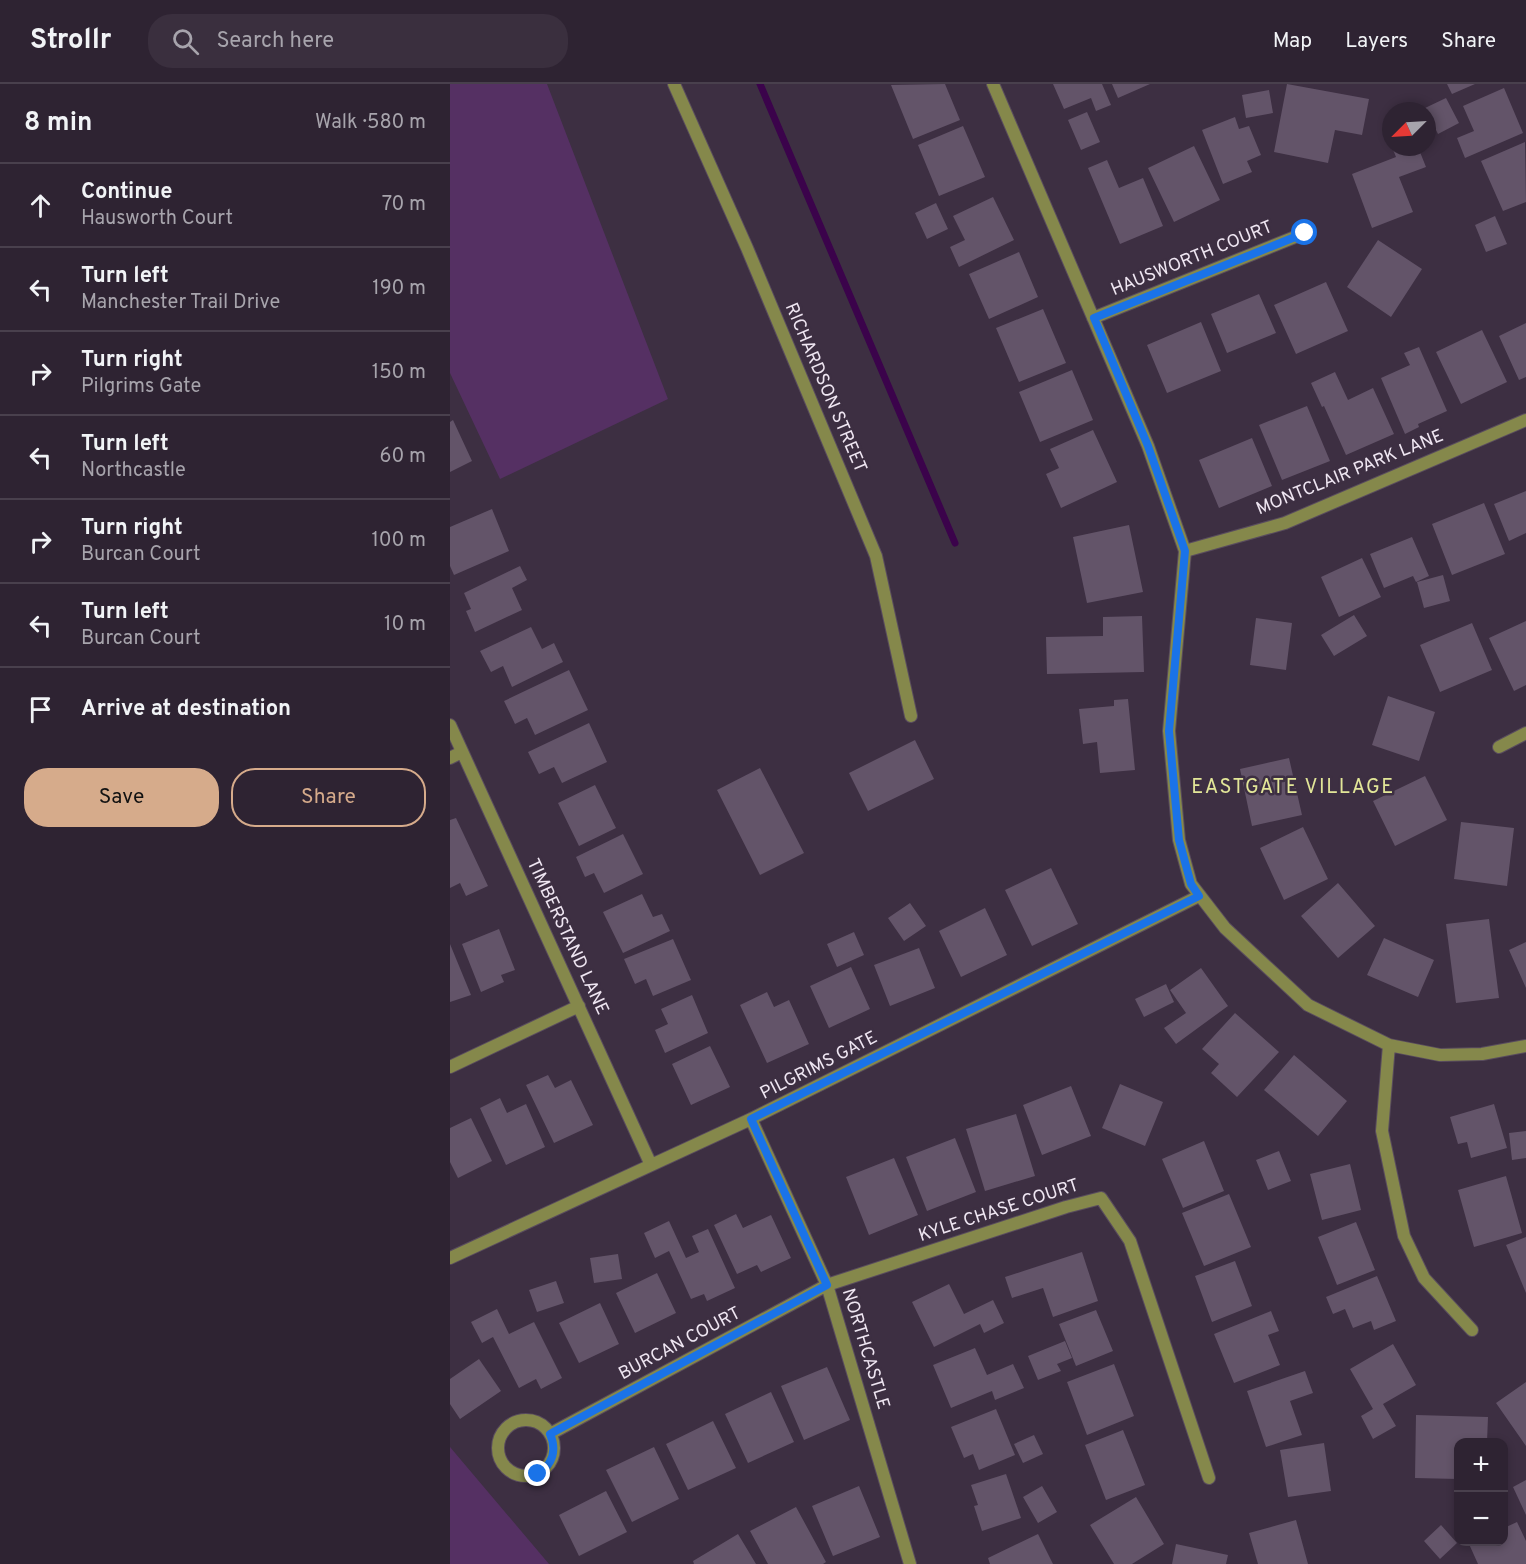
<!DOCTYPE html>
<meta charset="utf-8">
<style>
:root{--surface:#2e2332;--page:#3a2f3e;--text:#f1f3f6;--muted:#a7a4ac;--line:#49404d;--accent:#d6ab8b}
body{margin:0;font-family:Overpass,sans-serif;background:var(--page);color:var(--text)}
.controls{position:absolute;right:18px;bottom:18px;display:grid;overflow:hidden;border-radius:12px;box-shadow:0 3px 9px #0003}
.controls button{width:54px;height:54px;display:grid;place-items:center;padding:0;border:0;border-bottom:2px solid var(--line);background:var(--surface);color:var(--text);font:30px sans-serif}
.compass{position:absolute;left:932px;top:18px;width:54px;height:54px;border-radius:50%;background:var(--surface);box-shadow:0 3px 9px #0003;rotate:246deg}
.stop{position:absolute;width:18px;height:18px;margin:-14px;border:4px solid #1a73e8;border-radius:50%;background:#fff}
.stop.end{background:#1a73e8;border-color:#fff;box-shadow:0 2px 6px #0008}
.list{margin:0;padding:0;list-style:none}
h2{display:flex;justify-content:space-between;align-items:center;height:78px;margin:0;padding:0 24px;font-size:26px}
h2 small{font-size:20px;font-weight:400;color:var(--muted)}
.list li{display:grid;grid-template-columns:39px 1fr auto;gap:18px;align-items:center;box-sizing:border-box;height:84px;padding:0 24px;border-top:2px solid var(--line)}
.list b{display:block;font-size:22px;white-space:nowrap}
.list p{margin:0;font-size:20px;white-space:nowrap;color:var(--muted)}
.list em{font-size:20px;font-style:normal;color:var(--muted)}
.actions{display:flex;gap:12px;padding:18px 24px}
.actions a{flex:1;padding:14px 0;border:2px solid var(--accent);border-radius:24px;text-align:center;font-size:21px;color:var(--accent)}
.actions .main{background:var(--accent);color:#111}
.icon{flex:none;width:33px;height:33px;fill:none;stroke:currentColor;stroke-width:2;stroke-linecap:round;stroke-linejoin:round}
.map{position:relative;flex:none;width:1076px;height:1480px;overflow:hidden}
header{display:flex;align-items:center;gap:36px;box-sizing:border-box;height:84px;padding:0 30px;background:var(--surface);border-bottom:2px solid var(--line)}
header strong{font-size:28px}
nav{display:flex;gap:33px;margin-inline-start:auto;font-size:21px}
.search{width:420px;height:54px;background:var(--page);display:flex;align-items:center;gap:15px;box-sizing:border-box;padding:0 21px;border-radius:24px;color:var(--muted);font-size:22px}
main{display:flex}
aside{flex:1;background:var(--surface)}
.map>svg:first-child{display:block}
</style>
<header>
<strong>Strollr</strong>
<div class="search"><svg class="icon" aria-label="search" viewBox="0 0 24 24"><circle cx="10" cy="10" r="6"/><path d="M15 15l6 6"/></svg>Search here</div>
<nav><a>Map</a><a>Layers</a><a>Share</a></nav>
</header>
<main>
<aside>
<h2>8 min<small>Walk · 580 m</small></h2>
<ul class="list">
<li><svg class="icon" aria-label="ahead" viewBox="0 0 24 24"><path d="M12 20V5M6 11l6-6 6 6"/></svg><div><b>Continue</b><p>Hausworth Court</p></div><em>70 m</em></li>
<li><svg class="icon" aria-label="left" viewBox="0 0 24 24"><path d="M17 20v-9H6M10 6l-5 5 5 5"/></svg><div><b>Turn left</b><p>Manchester Trail Drive</p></div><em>190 m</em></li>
<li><svg class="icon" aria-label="right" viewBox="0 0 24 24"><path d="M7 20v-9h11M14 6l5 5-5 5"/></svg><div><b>Turn right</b><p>Pilgrims Gate</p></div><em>150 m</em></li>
<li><svg class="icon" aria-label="left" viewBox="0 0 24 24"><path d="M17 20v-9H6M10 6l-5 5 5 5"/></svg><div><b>Turn left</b><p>Northcastle</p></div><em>60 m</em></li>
<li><svg class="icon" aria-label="right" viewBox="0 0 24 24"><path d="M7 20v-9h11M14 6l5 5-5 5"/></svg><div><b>Turn right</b><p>Burcan Court</p></div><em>100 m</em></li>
<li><svg class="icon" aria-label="left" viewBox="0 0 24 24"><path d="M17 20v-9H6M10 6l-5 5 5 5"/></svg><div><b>Turn left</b><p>Burcan Court</p></div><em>10 m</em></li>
<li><svg class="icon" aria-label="arrive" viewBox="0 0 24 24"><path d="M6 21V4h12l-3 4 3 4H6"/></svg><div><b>Arrive at destination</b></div></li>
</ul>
<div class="actions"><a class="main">Save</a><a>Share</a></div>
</aside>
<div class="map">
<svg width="1076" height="1480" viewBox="0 0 1076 1480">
<rect width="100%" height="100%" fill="#3d2f42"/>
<!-- green -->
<path fill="#553063" d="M0,0H97L218,315L50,395L0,289Z
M0,1363L99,1480H0Z"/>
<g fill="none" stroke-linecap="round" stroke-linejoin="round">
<!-- stream -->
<path stroke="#3b034b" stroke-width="7" d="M310,0L505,459"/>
</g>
<!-- building -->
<path fill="#635469" d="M495,0L510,36L463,55L441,1Z
M603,0H652L661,21L646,27L641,14L614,25Z
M662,0H700L668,14Z
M837,0L919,15L912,51L885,46L878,79L824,68Z
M997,0H1025L1002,10Z
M1054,4L1073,49L1015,74L1007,54L1024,47L1013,22Z
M819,6L823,29L796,34L792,11Z
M996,14L1009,39L988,50L975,24Z
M637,28L650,58L631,66L618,36Z
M785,33L789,45L799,42L811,71L797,77L802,88L773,100L752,46Z
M941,36V60L933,39Z
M513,42L535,93L489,112L468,61Z
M1075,58L1076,118L1053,127L1031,77Z
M744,62L770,116L724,138L698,84Z
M942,63H968L976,83L949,93L963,128L922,144L902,90L946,73Z
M657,76L669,104L693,94L713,142L670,160L638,84Z
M543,113L564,156L509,183L500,163L515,156L503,132Z
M486,119L498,145L477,155L465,129Z
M1045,132L1057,160L1036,168L1025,141Z
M928,156L972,185L941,233L897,203Z
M569,168L588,213L539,235L519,190Z
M876,198L898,247L846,270L824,221Z
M809,210L826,249L777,269L761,230Z
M593,225L616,279L569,298L546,244Z
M751,238L771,287L717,309L697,261Z
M1076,239V293L1069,296L1049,252Z
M1032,246L1057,298L1011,320L986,268Z
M969,263L997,327L968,340L969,343L955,350L931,294L960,281L954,269Z
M622,286L643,336L590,358L569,308Z
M885,288L898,316L923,304L944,350L896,371L874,322L872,323L861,299Z
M857,322L880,377L832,396L809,341Z
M3,336L22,377L0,388V338Z
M643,346L667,398L611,424L596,390L609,384L600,365Z
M802,354L822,402L769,424L749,376Z
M1076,407V449L1059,457L1044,420Z
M1034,419L1055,470L1002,491L982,440Z
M42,425L59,467L4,491L0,482V443Z
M679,441L693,508L637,519L623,453Z
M962,453L979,492L966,498L963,492L934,504L920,470Z
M912,474L931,513L889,533L871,493Z
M70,482L77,496L62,504L72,526L25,548L16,527L21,525L14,509Z
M993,491L1000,517L974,524L967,498Z
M904,531L917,552L884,572L871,551Z
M692,532L694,588L597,590L596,553L653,552V533Z
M806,534L842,539L836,586L800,581Z
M1076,537V601L1064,607L1039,554Z
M1022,539L1042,586L990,608L970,561Z
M81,543L92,565L104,559L113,578L62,603L53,582L41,588L30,567Z
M119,586L138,626L85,651L77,634L65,640L54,617Z
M938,612L985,628L969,677L922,661Z
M678,615L685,686L650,689L647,658L633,660L629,625L664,622V616Z
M139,639L157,678L112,699L104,683L89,690L78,668Z
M465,656L484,695L418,727L399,689Z
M839,674L852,731L802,742L790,685Z
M310,684L354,769L310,791L267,706Z
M975,692L997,736L945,762L923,717Z
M145,701L166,744L129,762L108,719Z
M6,734L38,802L16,812L10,799L0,804V736Z
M1011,738L1064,744L1057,802L1004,795Z
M853,743L878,795L834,816L810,764Z
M173,750L193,790L154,809L144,789L135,793L126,773Z
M601,784L628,840L582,862L555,806Z
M888,799L925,842L888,874L851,832Z
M192,810L203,833L212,830L220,847L173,869L153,828Z
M460,819L476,842L454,857L438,834Z
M535,824L557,871L511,893L489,847Z
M1039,835L1049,914L1006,919L996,840Z
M49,845L65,886L51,891L54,898L31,908L12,860Z
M404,848L414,871L387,883L377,860Z
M934,854L984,876L968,913L917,891Z
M223,855L241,896L203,912L196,895L185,900L174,875Z
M1076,858V904L1059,866Z
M0,860L21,911L0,918Z
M469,864L485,904L440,922L424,881Z
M401,883L420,925L379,944L360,902Z
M751,884L778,922L726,960L714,944L736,929L720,906Z
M716,900L724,918L694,933L685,915Z
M317,908L324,923L339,916L359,960L317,979L290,921Z
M242,911L258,949L215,969L205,946L218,940L211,925Z
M785,929L829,968L787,1013L761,989L769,980L752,965Z
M260,962L280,1003L241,1021L222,980Z
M844,971L897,1017L868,1052L814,1006Z
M98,991L105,1004L121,996L143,1041L104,1059L76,1001Z
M670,1000L713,1018L695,1062L652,1044Z
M621,1002L641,1052L592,1071L573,1021Z
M50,1014L57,1029L76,1020L95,1063L56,1081L30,1024Z
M1044,1020L1057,1064L1021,1074L1017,1058L1008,1060L1000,1033Z
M566,1030L585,1092L535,1107L516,1045Z
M21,1034L42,1077L8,1094L0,1078V1044Z
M1076,1047V1074L1062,1076L1059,1049Z
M505,1054L526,1108L477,1127L456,1073Z
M754,1057L774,1107L733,1124L712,1075Z
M829,1067L841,1097L818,1106L806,1076Z
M444,1074L468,1131L419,1151L396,1093Z
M900,1080L911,1126L872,1136L860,1090Z
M1056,1092L1072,1149L1024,1163L1008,1106Z
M779,1110L801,1163L754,1182L732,1129Z
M286,1130L293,1144L321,1131L341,1174L311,1188L307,1181L287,1190L264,1141Z
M219,1137L236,1174L249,1168L242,1152L258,1145L285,1204L257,1217L254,1210L241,1215L219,1167L205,1174L194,1149Z
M906,1138L925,1186L887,1201L868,1153Z
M1076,1153V1209L1056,1161Z
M632,1168L648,1217L603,1233L593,1204L562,1214L555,1193Z
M168,1170L172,1195L144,1199L140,1174Z
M785,1177L802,1222L762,1238L745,1192Z
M207,1189L226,1229L185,1249L166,1209Z
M927,1192L946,1237L924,1246L921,1237L903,1244L895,1225L883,1230L876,1213Z
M106,1197L114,1219L87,1228L79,1206Z
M499,1200L514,1230L543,1216L554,1239L534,1249L530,1240L484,1263L462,1218Z
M150,1219L169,1260L129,1279L109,1239Z
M47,1225L59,1250L84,1238L112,1294L91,1305L86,1295L69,1304L43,1253L32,1259L21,1238Z
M646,1226L663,1267L626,1282L609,1240Z
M821,1227L829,1247L818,1251L830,1281L784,1299L764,1250Z
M615,1257L622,1274L607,1280L611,1287L588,1296L578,1272Z
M943,1260L966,1301L933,1320L946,1342L923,1355L911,1332L923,1325L900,1285Z
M525,1264L537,1291L563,1280L574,1304L545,1316L542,1307L501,1324L483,1281Z
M29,1275L51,1307L10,1335L0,1320V1295Z
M664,1280L684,1332L637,1351L617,1298Z
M377,1283L400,1336L354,1356L331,1302Z
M855,1287L863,1309L840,1317L852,1351L816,1363L797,1307Z
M1076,1298V1362L1046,1319Z
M321,1308L344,1358L298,1379L275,1330Z
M546,1325L565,1371L529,1386L523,1370L514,1374L501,1343Z
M966,1331L1038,1333L1037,1358H1008V1395L965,1394Z
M263,1337L286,1384L238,1406L216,1360Z
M673,1346L695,1401L656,1416L635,1361Z
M584,1351L593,1370L573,1379L564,1360Z
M874,1359L881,1407L838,1413L830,1366Z
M204,1363L229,1415L182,1438L156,1386Z
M556,1390L571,1434L532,1447L524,1422L528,1421L521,1401Z
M1076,1396V1431L1063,1403Z
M409,1402L430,1453L383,1472L362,1422Z
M592,1402L607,1428L588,1439L573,1413Z
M156,1407L177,1448L129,1472L109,1431Z
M686,1413L714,1460L682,1480H664L640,1441Z
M346,1423L376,1478L373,1480H318L300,1447Z
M846,1436L858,1480H808L799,1449Z
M1067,1438L1076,1457V1480H1028L1019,1460L1025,1458H1054V1444Z
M991,1441L1007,1459L990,1475L974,1457Z
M288,1450L306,1480H244L243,1477Z
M588,1450L603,1480H540L538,1474Z
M726,1460L778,1471L776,1480H722Z"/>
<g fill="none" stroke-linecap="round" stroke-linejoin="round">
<defs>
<path id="minor" d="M224,0L297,164L426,472L461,632
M543,0L698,362L735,467L719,647L729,756L741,800L775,844L858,921L939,961L990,971L1032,970L1076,962
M643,234L855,149
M735,467L835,439L1076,336
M0,641L201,1081
M1049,663L1076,649
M0,674L12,668
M939,961L932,1047L954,1152L974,1194L1022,1246
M0,983L129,922
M301,1035L377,1201L460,1480
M0,1174L301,1035L749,812
M48 1364a28 28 0 1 1 56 0a28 28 0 1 1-56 0Z
M100,1350L377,1201L616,1123L651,1114L680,1157L759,1394"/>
</defs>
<!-- minor casing -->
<use href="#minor" stroke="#594c5e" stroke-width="14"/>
<!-- minor -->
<use href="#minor" stroke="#85884b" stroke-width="12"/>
</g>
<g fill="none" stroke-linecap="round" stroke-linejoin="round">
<!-- route -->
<path stroke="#1a73e8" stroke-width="8" d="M88,1390C103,1380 107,1366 100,1350L377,1201L301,1035L749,812L741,800L729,756L719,647L735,467L698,362L644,234L855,149"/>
</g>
<g text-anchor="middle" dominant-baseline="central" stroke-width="5" stroke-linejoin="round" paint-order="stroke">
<!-- street labels -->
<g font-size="18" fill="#efe6f2" stroke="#3d2f42">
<text transform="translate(742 175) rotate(-22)">HAUSWORTH COURT</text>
<text transform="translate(375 304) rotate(67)">RICHARDSON STREET</text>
<text transform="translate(900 389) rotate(-22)">MONTCLAIR PARK LANE</text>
<text transform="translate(117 853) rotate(65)">TIMBERSTAND LANE</text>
<text transform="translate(369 982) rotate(-27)">PILGRIMS GATE</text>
<text transform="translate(549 1127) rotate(-18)">KYLE CHASE COURT</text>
<text transform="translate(230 1260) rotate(-28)">BURCAN COURT</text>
<text transform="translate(415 1265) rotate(73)">NORTHCASTLE</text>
</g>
<!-- neighbourhood labels -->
<g font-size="20" letter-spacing="1.5" fill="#e2e698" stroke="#3d2f42">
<text x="843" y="704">EASTGATE VILLAGE</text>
</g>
</g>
</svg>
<div class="controls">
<button>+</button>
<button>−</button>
</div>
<svg class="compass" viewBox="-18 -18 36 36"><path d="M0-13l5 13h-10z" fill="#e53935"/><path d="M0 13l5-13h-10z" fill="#a7a4ac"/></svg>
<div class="stop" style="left:855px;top:149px"></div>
<div class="stop end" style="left:88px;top:1390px"></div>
</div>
</main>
